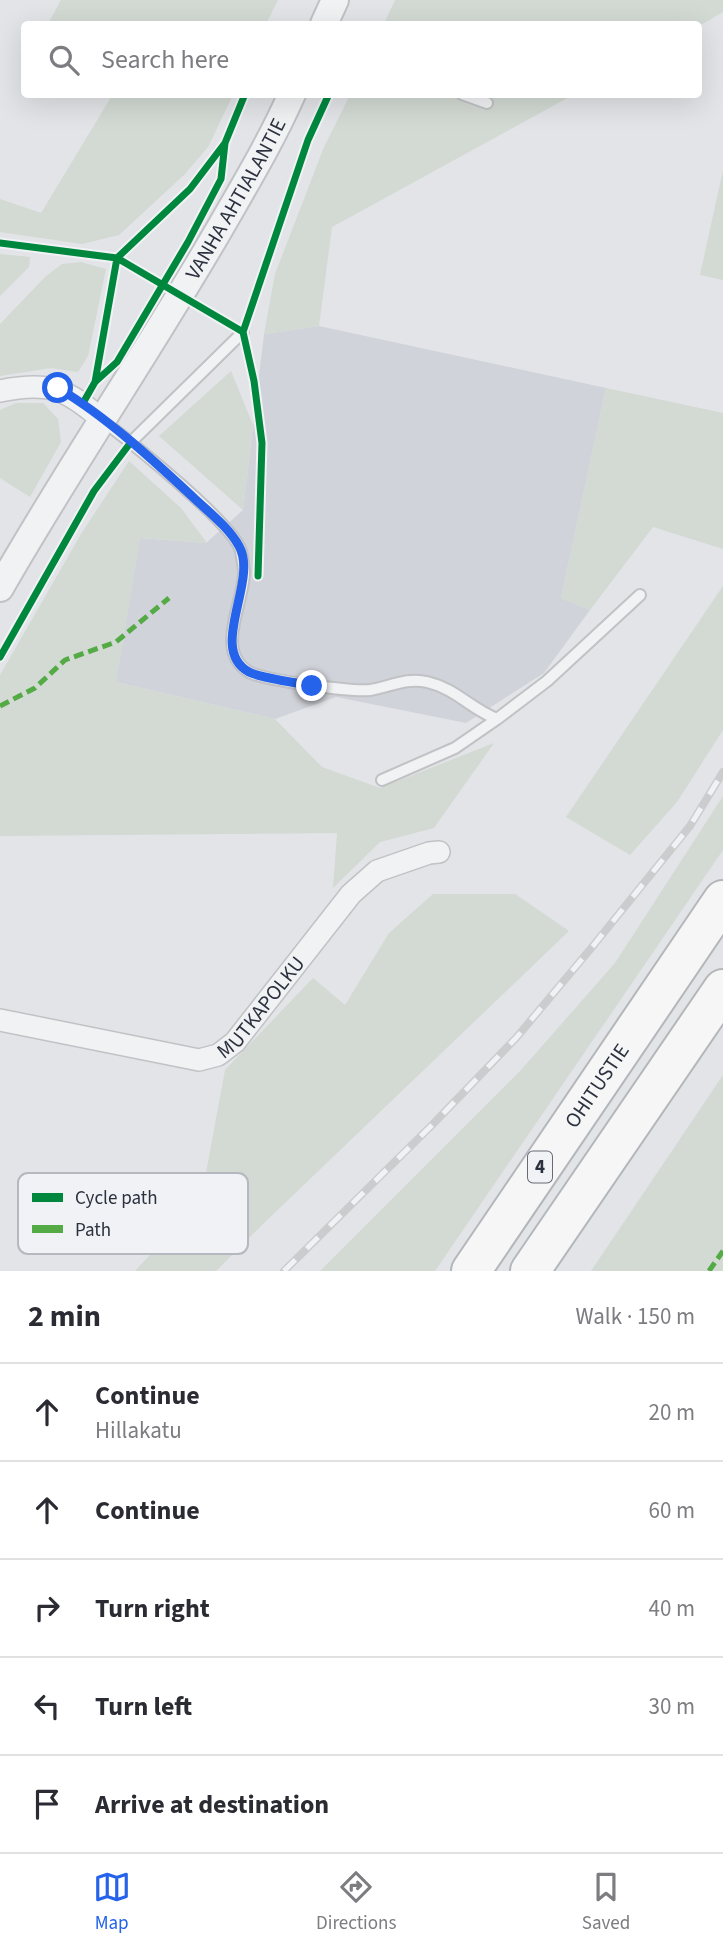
<!DOCTYPE html>
<meta charset="utf-8">
<style>
:root{--surface:#fff;--page:#f2f2f3;--text:#2b2b33;--muted:#7c7c81;--line:#e1e1e2;--accent:#2563eb}
body{margin:0;font-family:"Source Sans 3",sans-serif;background:var(--page);color:var(--text)}
.stop{position:absolute;width:21px;height:21px;margin:-16px;border:5px solid #2563eb;border-radius:50%;background:#fff}
.stop.end{background:#2563eb;border-color:#fff;box-shadow:0 2px 7px #0008}
.list{margin:0;padding:0;list-style:none}
h2{display:flex;justify-content:space-between;align-items:center;height:91px;margin:0;padding:0 28px;font-size:30px}
h2 small{font-size:23px;font-weight:400;color:var(--muted)}
.list li{display:grid;grid-template-columns:46px 1fr auto;gap:21px;align-items:center;box-sizing:border-box;height:98px;padding:0 28px;border-top:2px solid var(--line)}
.list b{display:block;font-size:26px;white-space:nowrap}
.list p{margin:0;font-size:23px;white-space:nowrap;color:var(--muted)}
.list em{font-size:23px;font-style:normal;color:var(--muted)}
.icon{flex:none;width:38px;height:38px;fill:none;stroke:currentColor;stroke-width:2;stroke-linecap:round;stroke-linejoin:round}
.map{position:relative;flex:none;width:723px;height:1271px;overflow:hidden}
.search{position:absolute;background:var(--surface);box-shadow:0 7px 28px #0002;left:21px;right:21px;top:21px;height:77px;display:flex;align-items:center;gap:18px;box-sizing:border-box;padding:0 24px;border-radius:7px;color:var(--muted);font-size:26px}
.sheet{height:581px;background:var(--surface)}
nav{display:flex;justify-content:space-around;align-items:center;box-sizing:border-box;height:98px;border-top:2px solid var(--line);background:var(--surface);font-size:19px;color:var(--muted)}
nav a{display:grid;justify-items:center;gap:4px}
nav .on{color:var(--accent)}
.map>svg:first-child{display:block}
</style>
<div class="map">
<svg width="723" height="1271" viewBox="0 0 723 1271">
<rect width="100%" height="100%" fill="#e2e4e7"/>
<!-- built -->
<path fill="#d1d3da" d="M319,326L606,388L561,598L590,610L544,673L466,723L336,697L275,719L116,682L140,538L206,543L243,510L264,334Z"/>
<!-- green -->
<path fill="#d2dad3" d="M61,0H278L266,24H48Z
M395,0H723V12L699,26L384,24Z
M113,94L233,95L208,147L185,174L119,235L82,244L0,232V199L41,213Z
M350,95H573L332,227L319,326L264,334L275,274L324,147Z
M723,170V280L700,275Z
M0,254L30,257L29,267L0,296Z
M81,262L106,269L88,356L78,372L51,368L0,376V324L45,277L62,264Z
M231,371L253,425L243,510L159,436Z
M606,388L723,413V549L653,527L590,610L561,598Z
M16,403H43L58,419L61,442L30,497L0,478V410Z
M129,461L181,508L207,543L140,538L116,682L275,719L322,767L380,788L494,743L434,828L380,842L333,888L337,833L0,836V675L81,534Z
M723,586V730L677,802L630,855L566,817Z
M723,796V850L435,1271H320L521,1070L615,963Z
M433,894H515L569,931L264,1223L216,1271H135L201,1200L225,1070L313,978L345,1005L389,933Z
M723,1075V1271H591Z"/>
<g fill="none" stroke-linecap="round" stroke-linejoin="round">
<defs>
<path id="service" d="M462,94L487,103
M102,420C128,440 234,524 241,551C242,558 244,566 244,572C244,603 214,651 249,672C264,680 351,692 370,690C389,687 407,677 427,682C457,689 469,708 497,719L547,681L640,595
M131,442L243,332
M382,780L455,748L497,719"/>
<g id="minor">
<path d="M0,391C48,381 66,388 102,420"/>
<path id="s1" d="M0,1020L199,1060L218,1055L235,1042L351,894L377,871L429,853L439,852"/>
</g>
<g id="tertiary">
<path d="M324,24L335,0"/>
<path id="s2" d="M0,588C72,462 155,342 227,216C250,176 273,137 292,94"/>
</g>
<g id="motorway">
<path id="s3" d="M471,1271L723,900"/>
<path d="M530,1271L723,989"/>
</g>
</defs>
<!-- service casing -->
<use href="#service" stroke="#c1c2c5" stroke-width="14"/>
<!-- minor casing -->
<use href="#minor" stroke="#c1c2c5" stroke-width="24"/>
<!-- tertiary casing -->
<use href="#tertiary" stroke="#c1c2c5" stroke-width="30"/>
<!-- motorway casing -->
<use href="#motorway" stroke="#b4b7ba" stroke-width="42"/>
<!-- service -->
<use href="#service" stroke="#f1f2f4" stroke-width="10"/>
<!-- minor -->
<use href="#minor" stroke="#f1f2f4" stroke-width="21"/>
<!-- tertiary -->
<use href="#tertiary" stroke="#f1f2f4" stroke-width="26"/>
<!-- motorway -->
<use href="#motorway" stroke="#f6f6f6" stroke-width="38"/>
<defs>
<path id="rail" d="M284,1271L433,1124L516,1038L593,946L690,826L723,772"/>
</defs>
<!-- rail casing -->
<use href="#rail" stroke="#cbccce" stroke-width="8"/>
<!-- rail -->
<use href="#rail" stroke="#f0f2f6" stroke-width="5" stroke-dasharray="16" stroke-linecap="butt"/>
<!-- quiet -->
<path stroke="#54ab46" stroke-width="5" stroke-dasharray="10 5" stroke-linecap="butt" d="M0,706L35,688L65,660L116,642L169,598
M709,1271L723,1251"/>
<defs>
<path id="cycleway" d="M0,243L117,258L243,332
M95,382L117,362L188,242L221,179L225,143
M83,403L95,382L117,258L190,189L225,143L245,94
M258,576L262,443L254,381L243,332L308,140L329,94
M0,657L94,491L131,442"/>
</defs>
<!-- cycleway casing -->
<use href="#cycleway" stroke="#f0f2f6" stroke-width="11"/>
<!-- cycleway -->
<use href="#cycleway" stroke="#00873e" stroke-width="7"/>
</g>
<g fill="none" stroke-linecap="round" stroke-linejoin="round">
<!-- route -->
<path stroke="#2563eb" stroke-width="9" d="M58,388C107,417 153,460 195,499C210,513 229,528 239,546C259,581 207,649 249,672C260,678 299,683 312,686"/>
</g>
<g text-anchor="middle" dominant-baseline="central" stroke-width="7" stroke-linejoin="round" paint-order="stroke">
<!-- shield labels -->
<rect fill="#f0f2f6" stroke="#666b75" stroke-width="2" x="528" y="1151.5" width="24" height="31" rx="5"/>
<g font-size="19" font-weight="bold" fill="#2b313e">
<text x="540" y="1167">4</text>
</g>
<!-- street labels -->
<g font-size="21" fill="#2b313e" stroke="#f0f2f6">
<text stroke="none"><textPath href="#s2" startOffset="455">VANHA AHTIALANTIE</textPath></text>
<text stroke="none"><textPath href="#s1" startOffset="287">MUTKAPOLKU</textPath></text>
<text stroke="none"><textPath href="#s3" startOffset="224">OHITUSTIE</textPath></text>
</g>
</g>
<!-- legend -->
<rect x="18" y="1173" width="230" height="81" rx="10" fill="#f0f2f6" stroke="#b5b8bf" stroke-width="2"/>
<rect x="32" y="1193" width="31" height="9" fill="#00873e"/>
<rect x="32" y="1225" width="31" height="8" fill="#54ab46"/>
<g font-size="19" fill="#2b313e">
<text x="75" y="1204">Cycle path</text>
<text x="75" y="1236">Path</text>
</g>
</svg>
<div class="stop" style="left:58px;top:388px"></div>
<div class="stop end" style="left:312px;top:686px"></div>
<div class="search"><svg class="icon" aria-label="search" viewBox="0 0 24 24"><circle cx="10" cy="10" r="6"/><path d="M15 15l6 6"/></svg>Search here</div>
</div>
<section class="sheet">
<h2>2 min<small>Walk · 150 m</small></h2>
<ul class="list">
<li><svg class="icon" aria-label="ahead" viewBox="0 0 24 24"><path d="M12 20V5M6 11l6-6 6 6"/></svg><div><b>Continue</b><p>Hillakatu</p></div><em>20 m</em></li>
<li><svg class="icon" aria-label="ahead" viewBox="0 0 24 24"><path d="M12 20V5M6 11l6-6 6 6"/></svg><div><b>Continue</b></div><em>60 m</em></li>
<li><svg class="icon" aria-label="right" viewBox="0 0 24 24"><path d="M7 20v-9h11M14 6l5 5-5 5"/></svg><div><b>Turn right</b></div><em>40 m</em></li>
<li><svg class="icon" aria-label="left" viewBox="0 0 24 24"><path d="M17 20v-9H6M10 6l-5 5 5 5"/></svg><div><b>Turn left</b></div><em>30 m</em></li>
<li><svg class="icon" aria-label="arrive" viewBox="0 0 24 24"><path d="M6 21V4h12l-3 4 3 4H6"/></svg><div><b>Arrive at destination</b></div></li>
</ul>
</section>
<nav>
<a class="on"><svg class="icon" aria-label="map" viewBox="0 0 24 24"><path d="M3 6l6-2 6 2 6-2v14l-6 2-6-2-6 2zM9 4v14M15 6v14"/></svg>Map</a>
<a><svg class="icon" aria-label="directions" viewBox="0 0 24 24"><path d="M12 3l9 9-9 9-9-9zM9 14v-3h6M13 9l2 2-2 2"/></svg>Directions</a>
<a><svg class="icon" aria-label="saved" viewBox="0 0 24 24"><path d="M7 4h10v16l-5-4-5 4z"/></svg>Saved</a>
</nav>
